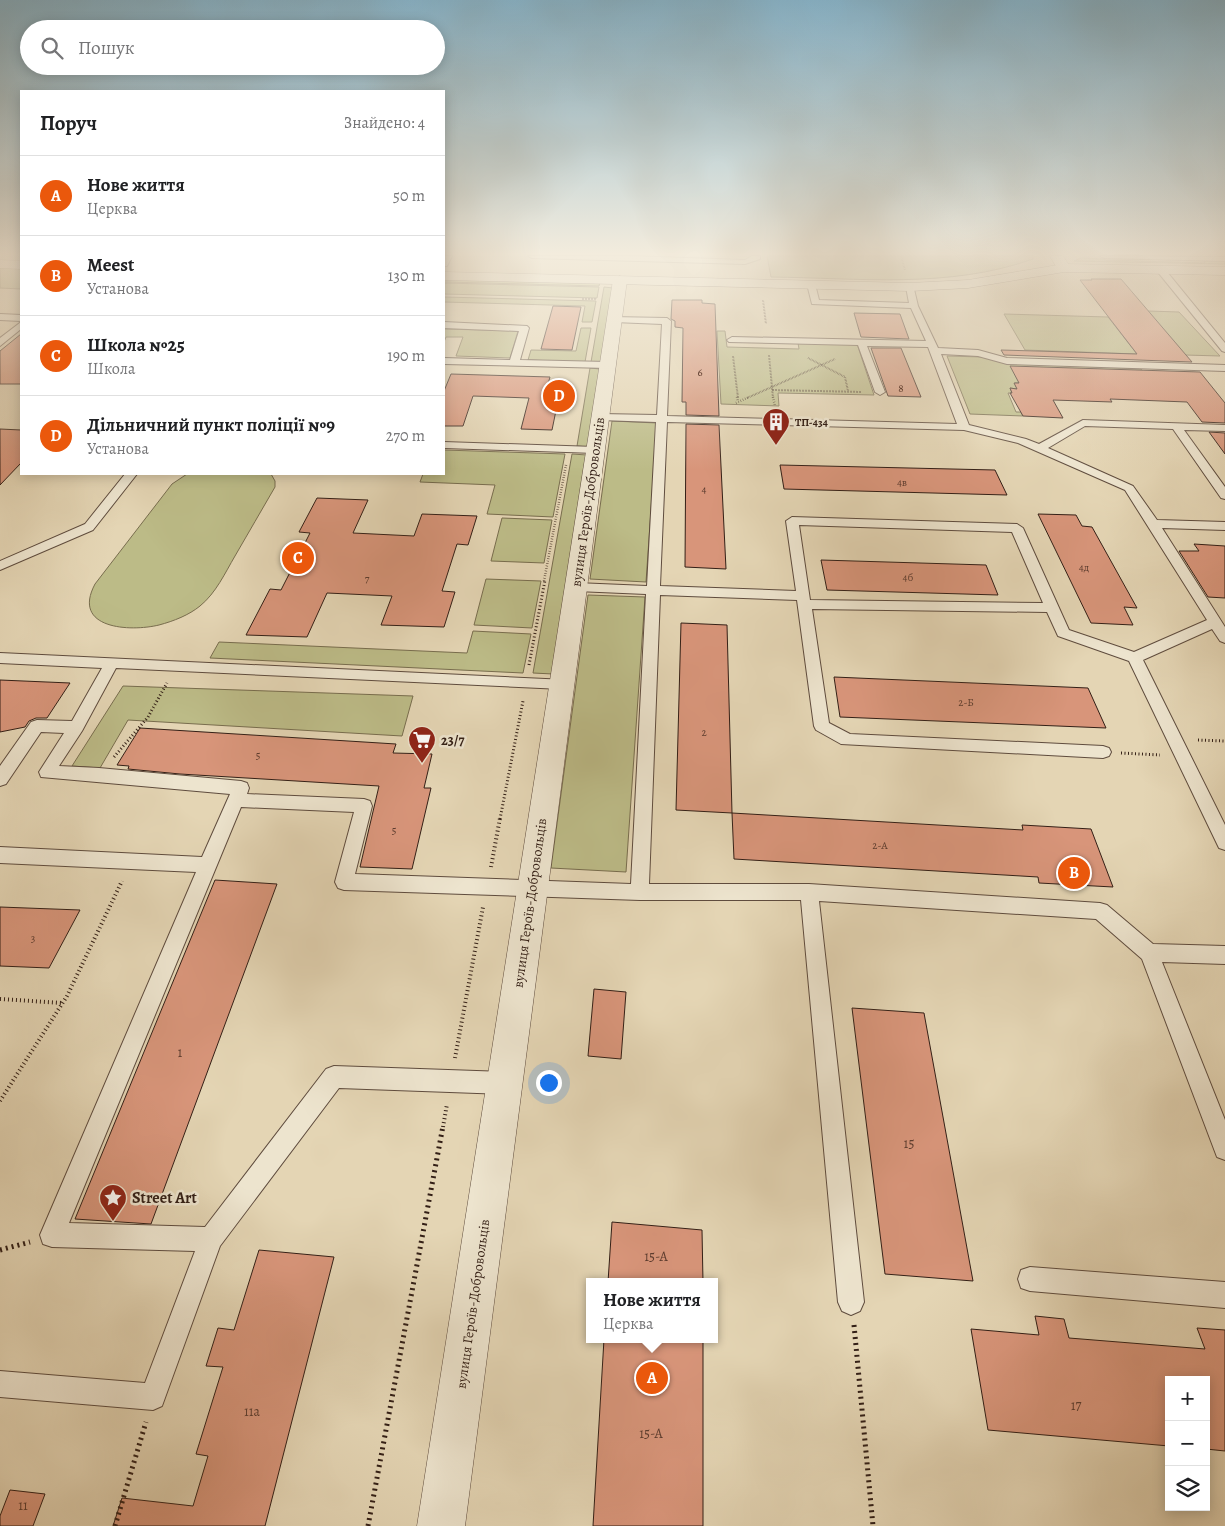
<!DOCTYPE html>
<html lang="uk">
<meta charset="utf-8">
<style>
:root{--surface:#fff;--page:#f2f2f2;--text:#202124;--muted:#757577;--line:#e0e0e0;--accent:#ea580c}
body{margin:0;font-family:Alegreya,serif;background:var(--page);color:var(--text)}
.controls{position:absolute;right:15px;bottom:15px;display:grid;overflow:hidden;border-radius:0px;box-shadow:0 2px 12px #0003}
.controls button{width:45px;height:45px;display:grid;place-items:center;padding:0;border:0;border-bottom:1px solid var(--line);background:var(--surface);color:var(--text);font:25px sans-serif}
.you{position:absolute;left:548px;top:1082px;width:18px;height:18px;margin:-12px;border:4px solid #fff;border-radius:50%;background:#1a73e8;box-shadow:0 0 0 8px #1a73e833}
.badge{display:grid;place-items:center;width:32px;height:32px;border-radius:50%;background:var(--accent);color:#fff;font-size:16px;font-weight:700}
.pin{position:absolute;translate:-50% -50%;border:2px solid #fff;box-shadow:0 1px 5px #0006}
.popup{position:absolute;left:586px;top:1278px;width:132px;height:65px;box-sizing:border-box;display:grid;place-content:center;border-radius:0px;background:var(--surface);filter:drop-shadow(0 1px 4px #0005);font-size:16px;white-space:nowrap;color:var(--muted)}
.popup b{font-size:19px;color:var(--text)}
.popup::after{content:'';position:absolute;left:50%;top:100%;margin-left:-10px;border:10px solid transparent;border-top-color:var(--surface)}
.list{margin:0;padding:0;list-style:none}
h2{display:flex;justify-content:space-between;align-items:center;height:65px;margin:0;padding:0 20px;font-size:21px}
h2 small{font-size:16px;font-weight:400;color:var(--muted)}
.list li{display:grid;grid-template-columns:32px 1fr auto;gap:15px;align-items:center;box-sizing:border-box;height:80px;padding:0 20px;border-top:1px solid var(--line)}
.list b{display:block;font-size:19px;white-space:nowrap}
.list p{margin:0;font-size:16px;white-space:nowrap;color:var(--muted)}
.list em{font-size:16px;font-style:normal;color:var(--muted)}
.icon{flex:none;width:28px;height:28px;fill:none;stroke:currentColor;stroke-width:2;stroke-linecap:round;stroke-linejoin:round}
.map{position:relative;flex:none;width:1225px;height:1526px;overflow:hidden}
.search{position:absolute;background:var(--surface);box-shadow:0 2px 12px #0003;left:20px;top:20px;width:425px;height:55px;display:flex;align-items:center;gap:12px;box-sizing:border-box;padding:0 18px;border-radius:28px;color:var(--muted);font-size:19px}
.panel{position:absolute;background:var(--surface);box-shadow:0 2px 12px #0003;left:20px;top:90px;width:425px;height:385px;border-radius:0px}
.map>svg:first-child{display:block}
</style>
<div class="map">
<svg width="1225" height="1526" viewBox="0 0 1225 1526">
<rect width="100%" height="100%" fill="#e4d5b4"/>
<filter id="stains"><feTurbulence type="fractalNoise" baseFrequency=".004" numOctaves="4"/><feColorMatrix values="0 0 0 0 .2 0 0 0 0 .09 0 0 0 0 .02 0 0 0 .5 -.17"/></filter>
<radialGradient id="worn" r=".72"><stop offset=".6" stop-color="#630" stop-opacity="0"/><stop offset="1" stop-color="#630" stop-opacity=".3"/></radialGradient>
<!-- green -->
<path fill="#bcbb87" stroke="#786d4e" d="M767,256H1033V259C949,289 858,278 771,277Z
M1081,258L1103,259L1105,260L1205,263L1204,261H1225V264L1074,261Z
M0,267L21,268V289L0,288Z
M444,278L600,282L599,286L444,282Z
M444,283L599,287L597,298L444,294Z
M604,287L613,288L601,362H591Z
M444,297L596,301L592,322H582L585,306L444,302Z
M1148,311L1179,312L1220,356L1185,355Z
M1004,314L1108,317L1137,354L1025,350Z
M581,328H591L585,362L528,360L531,350L576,351Z
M444,329L518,331L510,358L456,356L463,337H446L444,342Z
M717,331H725L727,347L799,349L798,343L857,344L874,395L778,393L779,406L721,404Z
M947,356L982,357L1008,363L1141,369L1150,381L1015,383L1017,389L1010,388L1012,393H1008L1016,412H1021L1023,416L970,414Z
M590,368L600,369L588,447L577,446Z
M612,421L657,423L646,582L590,579Z
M444,450L565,454L553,517L487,514L495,485L420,482L423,474H444Z
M572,454L587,455L553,674L533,673Z
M187,474H271L275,481V487C262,510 248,533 235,556C225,573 216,593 200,606C189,615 174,621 159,625C130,632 71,629 95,584L172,484Z
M502,518L552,520L544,563L491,561Z
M486,579L541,581L532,628L474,625Z
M588,595L645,597L626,872L551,868Z
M473,631L531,634L523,673L210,658L219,642L467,653Z
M123,686L413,696L402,736L128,720L100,768L72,766Z"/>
<!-- building -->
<path fill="#d8957a" stroke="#331f16" d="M1091,279H1121L1192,362L1004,355L1001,350L1137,354L1080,280H1092Z
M672,300H702V303L715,304L719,416L686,415V402H682L683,328L675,327V321L671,319Z
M553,306L581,307L572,350L541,349Z
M854,313L900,314L909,339L861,337Z
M21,334V384H0V351Z
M871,348H901L921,397L888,396Z
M1010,366L1200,372L1225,403V423L1202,422L1187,402L1110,399L1112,402L1053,400L1063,418L1023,416L1010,393H1012L1010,388L1017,389L1014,383H1019Z
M451,374L550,377L546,391H560L552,430L521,429L529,398L473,396L463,426H444V391Z
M686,424L719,425L726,569L685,567Z
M0,429L21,430V463L0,485Z
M1209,432L1225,433V454Z
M780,465L995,470L1007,495L784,489Z
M317,498L368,500L353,533L414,536L422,514L477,516L468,545L457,544L442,591L455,592L444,627L381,625L392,596L327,593L307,637L246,635L270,589L281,590L310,533L299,532Z
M1038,514L1076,515L1082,526L1092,527L1137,608L1124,607L1133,625L1091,623Z
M1194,544L1225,546V598L1208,597L1179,551H1199Z
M821,560L986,565L998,595L827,590Z
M681,623L727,625L732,813L676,810Z
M834,677L1088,688L1106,728L840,717Z
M0,680L70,683L47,718H36L29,721L25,727L0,732Z
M140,728L396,744L393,753L432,754L424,788H431L412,869L360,867L379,786L180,774L128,769L129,766L117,765Z
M732,813L1023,830L1022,825L1091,829L1113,887L1039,883L1038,877L734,859Z
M215,880L277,884L151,1224L75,1219Z
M0,907L80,910L49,968L0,966Z
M594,989L626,992L621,1059L588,1056Z
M852,1008L924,1013L973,1281L885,1274Z
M612,1222L702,1230L703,1282H608Z
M259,1250L334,1257L265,1526H113L122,1498L193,1506L208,1456L196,1454L223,1367L206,1366L218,1328L234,1330Z
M1035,1316L1064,1319L1069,1338L1205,1349L1197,1328L1225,1330V1451L1206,1449V1380H1169V1446L988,1430L971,1329L1039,1335Z
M604,1339H703V1526H593Z
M10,1490L45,1494L33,1526H0V1516Z"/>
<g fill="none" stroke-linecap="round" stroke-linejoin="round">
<defs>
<path id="service" d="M444,256H452L447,266H444Z
M528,256H629L745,260L752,256H760V259L745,264L532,258Z
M1100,256L1225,257V261L1104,258Z
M1157,267H1163L1225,343V352L1222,351L1157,271Z
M808,282L815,284L819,300L909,303L906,287L913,285L918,306L938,348L978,350L1007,358L1225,365V371L1007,364L978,356L941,354L969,425L1026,439L1039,444L1083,420L1225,425V431L1184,430L1225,487V499L1221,498L1173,429L1085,426L1048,448L1133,486L1157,520L1225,522V530L1162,528L1225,627V643L1220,641L1212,629L1143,660L1225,825V850L1219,848L1129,661L1058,636L1047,612L812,609L829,723L850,734L1103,746L1109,748L1111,752L1109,756L1103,758L841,744L816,730L814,726L797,600L660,595L649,884H809L1100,903L1107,905L1153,944L1225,946V964L1162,962L1225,1120V1160L1217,1157L1142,959L1096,919L819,901L864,1302L860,1311L851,1315L842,1311L838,1302L801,900H640L344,890L338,888L335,882L354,812L241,807L69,1223L205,1227L326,1069L334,1066L505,1072L513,1075L516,1083L513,1091L505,1094L339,1088L220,1246L162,1406L153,1410L0,1397V1371L145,1383L195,1251L52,1247L43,1244L40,1235L196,872L0,863V847L202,857L230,794L41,777L39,772L64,733L41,732L6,784L0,786V766L31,722L37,720L72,721L102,668L0,663V653L567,680L569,684L567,688L562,689L116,668L82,731L59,766L99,768L241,781L247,783L249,788L247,794L364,799L370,801L372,806L355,874L631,884L646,594L576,591L569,587L576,583L647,586L656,422L600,420L595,417L600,414L657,415L662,324L614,322L611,321V317L667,318L671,321L667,416L957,424L928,347L867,346L885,392L880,395L875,392L858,345L729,342L727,340L732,337L926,341L911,308L812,304L807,284ZM667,422L964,430L1018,443L1125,490L1207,620L1134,652L1069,630L1023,528L1017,524L792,517L786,521L796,591L660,586ZM799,525L1012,532L1043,603L810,600Z
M0,314L21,315V321L0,320Z
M21,322V329L0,346V338Z
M444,322L527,326L529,328L520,360L607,362L612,365L607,368L444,364V358L510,360L519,331L444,328Z
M444,442L595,447L601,450L595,453L444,448Z
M125,474H137L93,530L0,570V561L85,524Z
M1030,1267L1225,1282V1308L1030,1291L1021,1288L1018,1279L1021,1270Z"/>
<path id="minor" d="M1050,256H1063L1071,268L1069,271H1059Z
M620,276L627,280L465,1526H417L613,280Z"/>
<path id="tertiary" d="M0,260L21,261V269L0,268Z
M1064,264L1225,267V275L1064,272L968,288L910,291L444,280V272L910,283L968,280Z"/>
</defs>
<!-- service casing -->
<use href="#service" stroke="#5f4c3e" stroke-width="2"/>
<!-- minor casing -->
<use href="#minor" stroke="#5f4c3e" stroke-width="1"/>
<!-- tertiary casing -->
<use href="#tertiary" stroke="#5f4c3e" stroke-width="1"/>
<!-- path-far4 -->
<path stroke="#331f16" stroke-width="2" stroke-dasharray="0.5 1" stroke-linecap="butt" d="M901,256L905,270
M582,299H596
M763,300L766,324
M769,355L773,398
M733,356L738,398
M808,358L845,377L848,391
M772,390L862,392
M747,398L835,359"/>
<!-- path-far3 -->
<path stroke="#331f16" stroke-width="2.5" stroke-dasharray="0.5 2" stroke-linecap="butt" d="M737,397L738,402
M773,397L775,406
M736,403L749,397
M544,581L566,465"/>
<!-- path-far2 -->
<path stroke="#331f16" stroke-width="3" stroke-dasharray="1 2.5" stroke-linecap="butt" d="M529,665L545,580
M1198,740L1225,741
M1121,753L1160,755
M114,757L148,717L167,683
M500,819L523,701"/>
<!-- path-far1 -->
<path stroke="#331f16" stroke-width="4" stroke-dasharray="1 3" stroke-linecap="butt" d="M491,867L500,818
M0,999L62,1003
M455,1058L483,907
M0,1101L67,996L122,881
M443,1127L447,1104"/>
<!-- path -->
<path stroke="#331f16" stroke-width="5" stroke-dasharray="2 4" stroke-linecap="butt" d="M0,1250L30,1242
M854,1325L873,1526
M115,1526L146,1422
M368,1526L443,1126"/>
<!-- service -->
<use href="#service" fill="#ede4ce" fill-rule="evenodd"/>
<!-- minor -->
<use href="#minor" fill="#ede4ce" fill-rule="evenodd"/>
<!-- tertiary -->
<use href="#tertiary" fill="#ede4ce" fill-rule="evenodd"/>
</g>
<!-- sky -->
<linearGradient id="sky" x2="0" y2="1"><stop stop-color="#87b6ce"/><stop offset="0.54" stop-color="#f3ecdd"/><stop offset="1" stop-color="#f3ecdd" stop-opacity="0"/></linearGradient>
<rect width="1225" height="470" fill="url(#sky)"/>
<!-- icons -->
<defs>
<symbol id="building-pin" viewBox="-11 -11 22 30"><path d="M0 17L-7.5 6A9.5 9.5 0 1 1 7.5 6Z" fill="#8f2418" stroke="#ede4ce"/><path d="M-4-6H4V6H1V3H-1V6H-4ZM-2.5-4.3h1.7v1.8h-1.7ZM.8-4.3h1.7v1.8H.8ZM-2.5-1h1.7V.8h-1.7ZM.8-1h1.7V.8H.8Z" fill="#fff"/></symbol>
<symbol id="supermarket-pin" viewBox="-11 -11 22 30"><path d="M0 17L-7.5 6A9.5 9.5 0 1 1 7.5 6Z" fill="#8f2418" stroke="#ede4ce"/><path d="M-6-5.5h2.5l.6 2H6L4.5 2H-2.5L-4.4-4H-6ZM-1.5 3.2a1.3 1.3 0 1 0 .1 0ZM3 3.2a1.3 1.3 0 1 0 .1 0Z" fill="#fff"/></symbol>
<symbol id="sight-pin" viewBox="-11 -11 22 30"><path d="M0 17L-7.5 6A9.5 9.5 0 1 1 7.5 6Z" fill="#8f2418" stroke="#ede4ce"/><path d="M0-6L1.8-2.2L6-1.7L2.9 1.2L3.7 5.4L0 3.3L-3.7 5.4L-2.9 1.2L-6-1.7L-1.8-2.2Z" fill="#fff"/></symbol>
</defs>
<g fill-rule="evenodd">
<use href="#building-pin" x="760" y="406" width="32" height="43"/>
<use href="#supermarket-pin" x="406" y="724" width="32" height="43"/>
<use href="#sight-pin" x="97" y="1182" width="32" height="43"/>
</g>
<g text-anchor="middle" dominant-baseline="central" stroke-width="5" stroke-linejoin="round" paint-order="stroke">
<!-- number labels -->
<g font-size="11" fill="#5c3c2f">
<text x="700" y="372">6</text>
<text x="901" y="388">8</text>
<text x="902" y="482">4в</text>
<text x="704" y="489">4</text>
<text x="1084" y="567">4д</text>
<text x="908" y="577">4б</text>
<text x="367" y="578">7</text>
<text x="966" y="702">2-Б</text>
<text x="704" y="732">2</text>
<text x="258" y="755">5</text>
<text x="394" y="830">5</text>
<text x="880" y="845">2-А</text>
<text x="33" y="938">3</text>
</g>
<!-- far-poi labels -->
<g font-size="11" font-weight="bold" fill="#331f16" stroke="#ede4ce" text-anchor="start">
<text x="795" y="422">ТП-434</text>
</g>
<!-- street labels -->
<g font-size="14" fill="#331f16" stroke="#ede4ce">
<text transform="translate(588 502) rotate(-82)">вулиця Героїв-Добровольців</text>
<text transform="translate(530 903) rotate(-82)">вулиця Героїв-Добровольців</text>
<text transform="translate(473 1304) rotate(-82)">вулиця Героїв-Добровольців</text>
</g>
<!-- poi labels -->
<g font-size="14" font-weight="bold" fill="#331f16" stroke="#ede4ce" text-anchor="start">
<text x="441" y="740">23/7</text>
</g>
<!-- near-number labels -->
<g font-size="14" fill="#5c3c2f">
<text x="180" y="1052">1</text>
<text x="909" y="1143">15</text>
<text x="656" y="1256">15-А</text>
<text x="1076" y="1405">17</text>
<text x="252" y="1411">11а</text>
<text x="651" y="1433">15-А</text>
<text x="23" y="1505">11</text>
</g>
<!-- near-poi labels -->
<g font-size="16" font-weight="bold" fill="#331f16" stroke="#ede4ce" text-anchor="start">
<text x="132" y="1198">Street Art</text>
</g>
</g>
<rect width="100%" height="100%" filter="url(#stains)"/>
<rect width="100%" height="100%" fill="url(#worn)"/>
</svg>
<div class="controls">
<button>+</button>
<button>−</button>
<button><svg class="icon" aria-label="layers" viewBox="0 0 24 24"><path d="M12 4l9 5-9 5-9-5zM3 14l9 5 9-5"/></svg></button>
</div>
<div class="you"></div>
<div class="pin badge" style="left:652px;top:1378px">A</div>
<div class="popup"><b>Нове життя</b>Церква</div>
<div class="pin badge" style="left:1074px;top:873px">B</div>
<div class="pin badge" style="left:298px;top:558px">C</div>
<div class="pin badge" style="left:559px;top:396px">D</div>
<div class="search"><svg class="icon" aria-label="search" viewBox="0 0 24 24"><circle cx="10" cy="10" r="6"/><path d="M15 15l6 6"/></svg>Пошук</div>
<section class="panel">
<h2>Поруч<small>Знайдено: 4</small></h2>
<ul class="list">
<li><span class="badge">A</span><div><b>Нове життя</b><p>Церква</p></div><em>50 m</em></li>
<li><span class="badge">B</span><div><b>Meest</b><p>Установа</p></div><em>130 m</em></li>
<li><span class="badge">C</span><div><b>Школа №25</b><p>Школа</p></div><em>190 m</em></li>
<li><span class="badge">D</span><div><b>Дільничний пункт поліції №9</b><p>Установа</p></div><em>270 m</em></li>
</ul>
</section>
</div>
